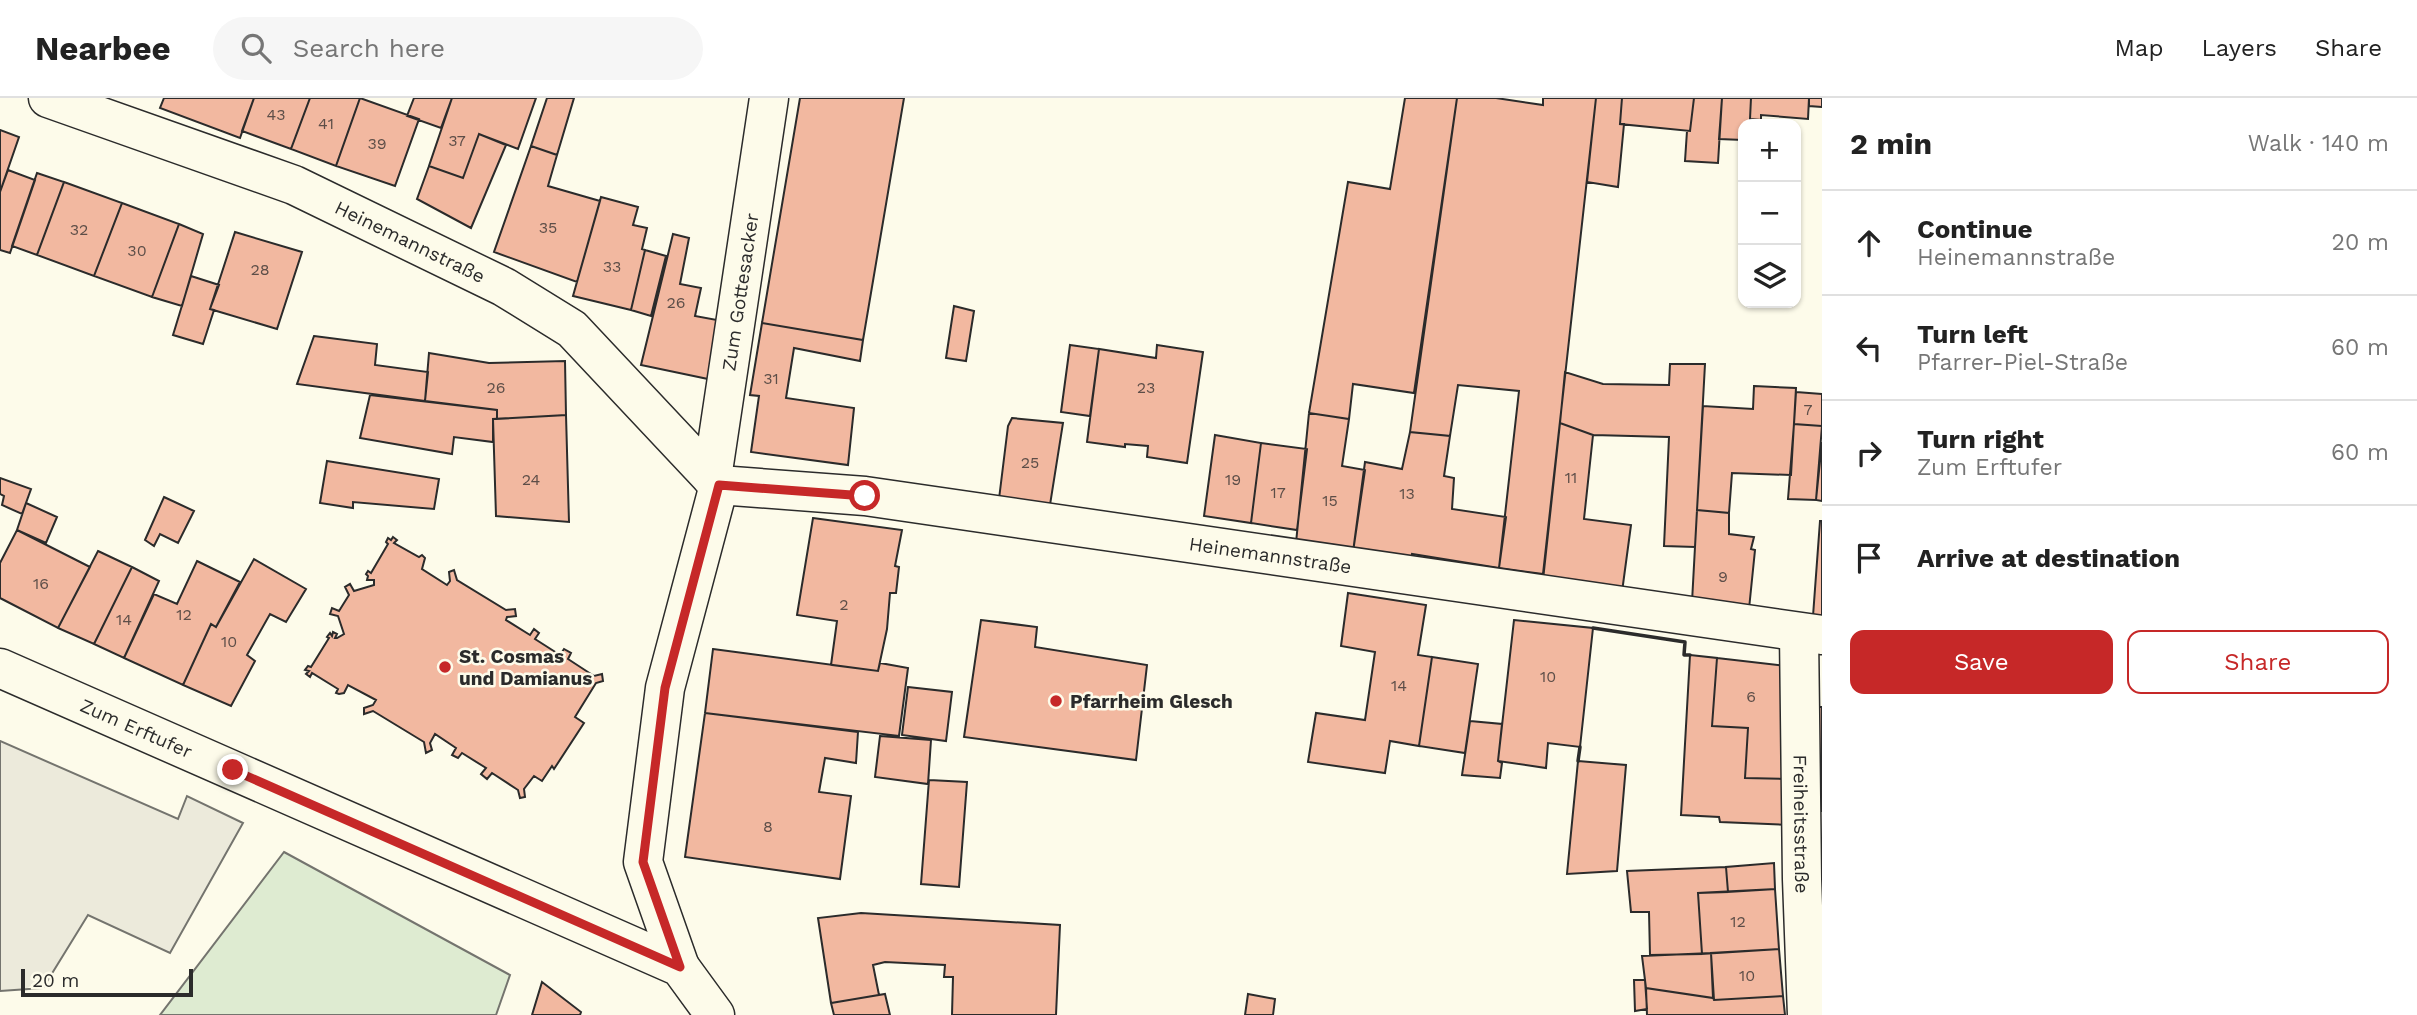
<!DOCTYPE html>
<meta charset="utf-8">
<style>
:root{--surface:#fff;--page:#f6f6f6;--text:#222;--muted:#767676;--line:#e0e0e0;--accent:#c62828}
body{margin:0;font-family:"Work Sans",sans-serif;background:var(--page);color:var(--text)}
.controls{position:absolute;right:21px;top:21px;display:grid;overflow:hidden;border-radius:14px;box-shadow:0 2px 5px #0004}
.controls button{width:63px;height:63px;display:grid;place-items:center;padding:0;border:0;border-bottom:2px solid var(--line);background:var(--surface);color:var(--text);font:35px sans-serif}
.scale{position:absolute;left:21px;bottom:18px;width:172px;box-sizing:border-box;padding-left:7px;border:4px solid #2b2b2b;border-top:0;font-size:19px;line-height:24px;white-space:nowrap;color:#2b2b2b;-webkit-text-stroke:5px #fdfbea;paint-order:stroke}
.stop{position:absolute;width:21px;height:21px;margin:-16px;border:5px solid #c62828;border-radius:50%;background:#fff}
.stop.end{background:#c62828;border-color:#fff;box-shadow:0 2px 7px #0008}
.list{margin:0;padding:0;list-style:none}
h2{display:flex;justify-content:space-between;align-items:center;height:91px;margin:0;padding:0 28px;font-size:30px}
h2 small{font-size:23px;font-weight:400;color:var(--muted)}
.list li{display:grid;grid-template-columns:46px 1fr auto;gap:21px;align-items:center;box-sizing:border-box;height:105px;padding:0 28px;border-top:2px solid var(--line)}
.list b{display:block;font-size:26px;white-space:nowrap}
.list p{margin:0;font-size:23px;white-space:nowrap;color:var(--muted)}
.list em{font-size:23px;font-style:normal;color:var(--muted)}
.actions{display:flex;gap:14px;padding:21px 28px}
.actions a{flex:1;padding:16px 0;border:2px solid var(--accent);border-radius:14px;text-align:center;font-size:24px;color:var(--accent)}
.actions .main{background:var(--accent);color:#fff}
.icon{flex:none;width:38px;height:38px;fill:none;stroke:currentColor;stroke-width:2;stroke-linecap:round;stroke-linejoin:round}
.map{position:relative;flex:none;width:1822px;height:917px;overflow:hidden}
header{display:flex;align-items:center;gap:42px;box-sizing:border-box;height:98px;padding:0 35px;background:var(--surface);border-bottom:2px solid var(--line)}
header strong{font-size:33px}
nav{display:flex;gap:38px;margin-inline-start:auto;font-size:24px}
.search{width:490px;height:63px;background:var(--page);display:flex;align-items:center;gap:18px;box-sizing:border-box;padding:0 24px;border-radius:38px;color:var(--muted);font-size:26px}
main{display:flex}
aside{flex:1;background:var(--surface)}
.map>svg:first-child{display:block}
</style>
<header>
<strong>Nearbee</strong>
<div class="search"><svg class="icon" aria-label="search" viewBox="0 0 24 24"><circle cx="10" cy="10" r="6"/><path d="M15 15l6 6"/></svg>Search here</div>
<nav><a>Map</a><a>Layers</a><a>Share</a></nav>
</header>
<main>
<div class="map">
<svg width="1822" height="917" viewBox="0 0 1822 917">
<rect width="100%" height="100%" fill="#fdfbea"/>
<!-- green -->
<path fill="#deebd1" stroke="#74746e" stroke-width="2" d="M284,754L510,877L496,917H160Z"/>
<!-- parking -->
<path fill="#eceadb" stroke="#74746e" stroke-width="2" d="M0,643L178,721L187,698L243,725L170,855L88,817L43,890L0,893Z"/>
<!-- building -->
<path fill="#f2b8a0" stroke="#2b2b2b" stroke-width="2" d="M164,0H254L240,40L160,10Z
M254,0H310L291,51L242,33Z
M310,0H360L336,68L291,51Z
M360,0L419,21L395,88L336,68Z
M414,0H452L441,30L407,18Z
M452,0H536L518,51L479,36L463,80L429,68Z
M547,0H574L557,57L531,48Z
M800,0H904L863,242L762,225Z
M1405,0H1457L1414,295L1353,286L1349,321L1309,315L1348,84L1390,91Z
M1457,0H1496L1543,7V0H1596L1543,476L1499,470L1519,293L1458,287L1450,338L1410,334Z
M1596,0H1622L1620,26H1624L1618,89L1587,84Z
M1622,0H1694L1690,33L1620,26Z
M1694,0H1722L1718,65L1685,63L1687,33H1690Z
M1722,0H1751L1750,21L1753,22V26H1743V42L1719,41Z
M1751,0H1809L1808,21L1761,17V22L1750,21Z
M1809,0H1822V9L1809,8Z
M0,32L19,39L0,94Z
M479,36L506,47L471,130L417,101L429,68L463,80Z
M531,48L557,57L548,88L600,103L577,184L494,154Z
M8,72L35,82L10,155L0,152V94Z
M37,75L64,84L37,157L12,148Z
M64,84L122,105L94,178L37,157Z
M601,99L638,109L633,127L647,130L642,151L645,152L631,212L573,198Z
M122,105L179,126L152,199L94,178Z
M179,126L203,136L182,208L152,199Z
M235,134L302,154L277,231L210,211Z
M673,136L689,140L680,186L701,190L695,218L717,222L708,281L641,267Z
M645,152L666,158L651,218L631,212Z
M191,178L219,187L210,211L214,212L203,246L173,237Z
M954,208L974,213L966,263L946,260Z
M762,225L863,242L860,263L794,250L786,300L854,310L848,367L751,354L759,298L750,297Z
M314,238L377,246L375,267L428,274L425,303L297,286Z
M1070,247L1099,251L1090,318L1061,314Z
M1157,247L1203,254L1187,365L1147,359L1148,348L1125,346V349L1087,344L1099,251L1156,260Z
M429,255L489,265L565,263L566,317L497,321V312L425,303Z
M1670,266H1705L1695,449L1664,448L1669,339L1593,337L1560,325L1565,274L1603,286L1669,287Z
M1754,288L1796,290L1791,377L1732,375L1729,415L1697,412L1703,308L1753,311Z
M1796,294L1822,296V328L1794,326Z
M370,297L497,312V321H493V344L454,339L452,356L360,340Z
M1309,315L1349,321L1342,368L1365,372L1353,454L1296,445Z
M566,317L569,424L496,418L493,321Z
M1012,320L1063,325L1050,407L999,401L1008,328Z
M1560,325L1593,337L1584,421L1631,427L1622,494L1543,482Z
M1794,326L1822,328L1816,402L1788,401Z
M1410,334L1450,338L1444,378L1454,380L1452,411L1506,419L1499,470L1412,456L1411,462L1353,454L1365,364L1402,371Z
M1215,337L1261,345L1251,425L1204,418Z
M1822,344V403L1816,402Z
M1261,345L1307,351L1297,432L1251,425Z
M327,363L439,381L434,411L353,404V410L320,405Z
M0,380L31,391L22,416L2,407L4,398L0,396Z
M164,399L194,413L178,445L160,436L154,448L145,442Z
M26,405L57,419L46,445L17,432Z
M1697,412L1729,415V436L1754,439L1751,451L1755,452L1749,511L1692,504Z
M813,420L902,432L895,468L899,469L896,495H890L887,531L878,573L831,567L837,523L797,517Z
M1820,423H1822V519L1813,518Z
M17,432L90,469L58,530L0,500V465Z
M393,439L397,442L394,445L419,459L422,457L425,460L422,471L447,487L450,483L449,474L454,472L457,482L506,512L515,511L516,518L507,519L506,522L530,537L534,531L539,535L535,541L560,557L564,551L571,555L568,561L594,578L602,576L603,583L596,585L575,619L584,625L554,671L552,668L542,683L534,678L524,691L525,699L520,700L518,692L492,675L487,681L481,676L486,670L462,655L458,660L452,657L456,650L435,636L430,645L432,652L426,655L424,644L373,613L364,616V610L373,607L376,602L348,587L344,595L339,596L336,595L338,591L312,575L310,579L306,576L309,573L305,572L308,568L311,569L329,540L327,539L330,535L332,538L333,534L337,536L335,540H337L344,536L338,518L330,516L332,510L339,513L349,497L345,489L350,486L354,493L374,487V482H367L368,478L366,476L368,473L371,475L388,446L386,444L388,440L391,442Z
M98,453L132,469L94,546L58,530Z
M254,461L306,491L286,524L270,516L247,557L255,563L231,608L183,587L211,526L216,529Z
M197,463L240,484L216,529L211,526L183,587L124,560L154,496L177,506Z
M132,469L159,483L124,560L94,546Z
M1348,495L1426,507L1418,557L1432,559L1419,648L1390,643L1385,675L1308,664L1316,615L1365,622L1375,554L1341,548Z
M981,522L1037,529L1035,549L1147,567L1136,662L964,639Z
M1514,522L1593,530L1580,649L1548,645L1546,670L1498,663Z
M713,551L878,573L880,565L908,570L899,638L705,615Z
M1690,557L1717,560L1712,628L1748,630L1745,680L1790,681L1791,727L1720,724L1719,719L1681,717Z
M1432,559L1478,566L1465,655L1419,648Z
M1717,560L1786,568L1790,681L1745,680L1748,630L1712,628Z
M908,589L952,594L946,643L902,637Z
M1816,609H1822V713H1817Z
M705,615L858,634L856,665L825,660L819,694L851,698L840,781L685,759Z
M1470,623L1502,626L1498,663L1502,665L1500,680L1462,677Z
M880,638L931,642L928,686L875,679Z
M1578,663L1626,667L1617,773L1567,776Z
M929,682L967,684L959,789L921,786Z
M1774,765L1775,791L1728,794L1726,769Z
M1726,769L1728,794L1698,795L1702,856L1650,857L1649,814H1631L1627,773Z
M1775,791L1779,851L1702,856L1698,795Z
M861,815L1060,827L1056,917H952L953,879H944L945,867L885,864L873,867L879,897L831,905L818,820Z
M1779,851L1783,898L1714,902L1711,855Z
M1711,855L1713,900L1646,890L1642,858Z
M1634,882H1645L1647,911L1635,913Z
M542,884L581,914L580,917H532Z
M1646,890L1713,900L1714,902L1783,898L1785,917H1647Z
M885,896L890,917H834L831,905Z
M1248,896L1275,901L1273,917H1245Z"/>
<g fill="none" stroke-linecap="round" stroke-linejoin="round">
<defs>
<g id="minor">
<path id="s1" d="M48,0L294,87L504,189L572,231L712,380"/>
<path id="s2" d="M719,387L865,398L1822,537"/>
<path id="s3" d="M719,387L712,380L769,0"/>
<path id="s4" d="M1799,535L1802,781L1807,917"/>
<path id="s5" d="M0,570L680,869L715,917"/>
<path d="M680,869L643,764L665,590L719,387"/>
</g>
</defs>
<!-- minor casing -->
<use href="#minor" stroke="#2b2b2b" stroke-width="41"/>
<!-- minor -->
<use href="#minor" stroke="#fdfbea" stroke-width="38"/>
<!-- wall -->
<path stroke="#2b2b2b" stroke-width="3.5" d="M1593,530L1685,544L1684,557H1690
M1578,663L1580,649"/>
</g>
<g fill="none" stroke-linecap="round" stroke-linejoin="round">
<!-- route -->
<path stroke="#c62828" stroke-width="9" d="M233,672L680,869L643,764L665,590L719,387L865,398"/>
</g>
<!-- markers -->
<g fill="#c62828" stroke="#fdfbea" stroke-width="2.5">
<circle cx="445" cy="569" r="7"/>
<circle cx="1056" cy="603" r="7"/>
</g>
<g text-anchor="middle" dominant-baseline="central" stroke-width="5" stroke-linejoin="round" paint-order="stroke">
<!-- number labels -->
<g font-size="16" fill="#5d4e48">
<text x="276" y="16">43</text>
<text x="326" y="25">41</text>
<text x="457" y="42">37</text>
<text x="377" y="45">39</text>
<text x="548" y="129">35</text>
<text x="79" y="131">32</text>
<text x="137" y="152">30</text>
<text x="612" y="168">33</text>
<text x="260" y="171">28</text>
<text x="676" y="204">26</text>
<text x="771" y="280">31</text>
<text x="496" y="289">26</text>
<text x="1146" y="289">23</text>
<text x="1808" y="311">7</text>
<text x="1030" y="364">25</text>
<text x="1571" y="379">11</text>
<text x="531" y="381">24</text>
<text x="1233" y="381">19</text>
<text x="1278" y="394">17</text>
<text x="1407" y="395">13</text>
<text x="1330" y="402">15</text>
<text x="1723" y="478">9</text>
<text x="41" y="485">16</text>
<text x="844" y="506">2</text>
<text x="184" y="516">12</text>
<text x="124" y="521">14</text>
<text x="229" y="543">10</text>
<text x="1548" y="578">10</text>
<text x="1399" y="587">14</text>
<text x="1751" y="598">6</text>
<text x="768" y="728">8</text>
<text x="1738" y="823">12</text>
<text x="1747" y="877">10</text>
</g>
<!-- street labels -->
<g font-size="19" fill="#2b2b2b" stroke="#fdfbea">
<text stroke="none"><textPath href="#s1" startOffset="390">Heinemannstraße</textPath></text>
<text stroke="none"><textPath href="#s3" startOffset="198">Zum Gottesacker</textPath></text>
<text stroke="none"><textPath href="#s2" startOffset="556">Heinemannstraße</textPath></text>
<text stroke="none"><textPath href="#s5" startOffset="149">Zum Erftufer</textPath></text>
<text stroke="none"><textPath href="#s4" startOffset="191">Freiheitsstraße</textPath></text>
</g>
<!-- poi labels -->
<g font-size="19" font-weight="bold" fill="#2b2b2b" stroke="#fdfbea" text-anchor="start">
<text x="459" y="558">St. Cosmas<tspan x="459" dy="22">und Damianus</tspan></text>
<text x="1070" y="603">Pfarrheim Glesch</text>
</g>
</g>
</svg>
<div class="controls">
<button>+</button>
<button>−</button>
<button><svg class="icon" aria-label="layers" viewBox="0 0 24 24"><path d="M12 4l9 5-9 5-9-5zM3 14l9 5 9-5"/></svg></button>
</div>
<div class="scale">20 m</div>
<div class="stop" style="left:865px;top:398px"></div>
<div class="stop end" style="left:233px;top:672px"></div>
</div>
<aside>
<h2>2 min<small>Walk · 140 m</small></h2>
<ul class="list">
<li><svg class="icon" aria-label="ahead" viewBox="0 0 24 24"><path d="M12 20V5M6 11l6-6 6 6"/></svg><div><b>Continue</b><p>Heinemannstraße</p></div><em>20 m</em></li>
<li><svg class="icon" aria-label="left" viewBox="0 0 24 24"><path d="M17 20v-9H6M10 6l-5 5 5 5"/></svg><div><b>Turn left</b><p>Pfarrer-Piel-Straße</p></div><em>60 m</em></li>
<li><svg class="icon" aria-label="right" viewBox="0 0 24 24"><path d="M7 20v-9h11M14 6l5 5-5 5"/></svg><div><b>Turn right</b><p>Zum Erftufer</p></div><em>60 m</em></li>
<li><svg class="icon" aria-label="arrive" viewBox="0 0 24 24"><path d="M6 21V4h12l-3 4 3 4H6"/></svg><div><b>Arrive at destination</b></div></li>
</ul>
<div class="actions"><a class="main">Save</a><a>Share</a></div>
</aside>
</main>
